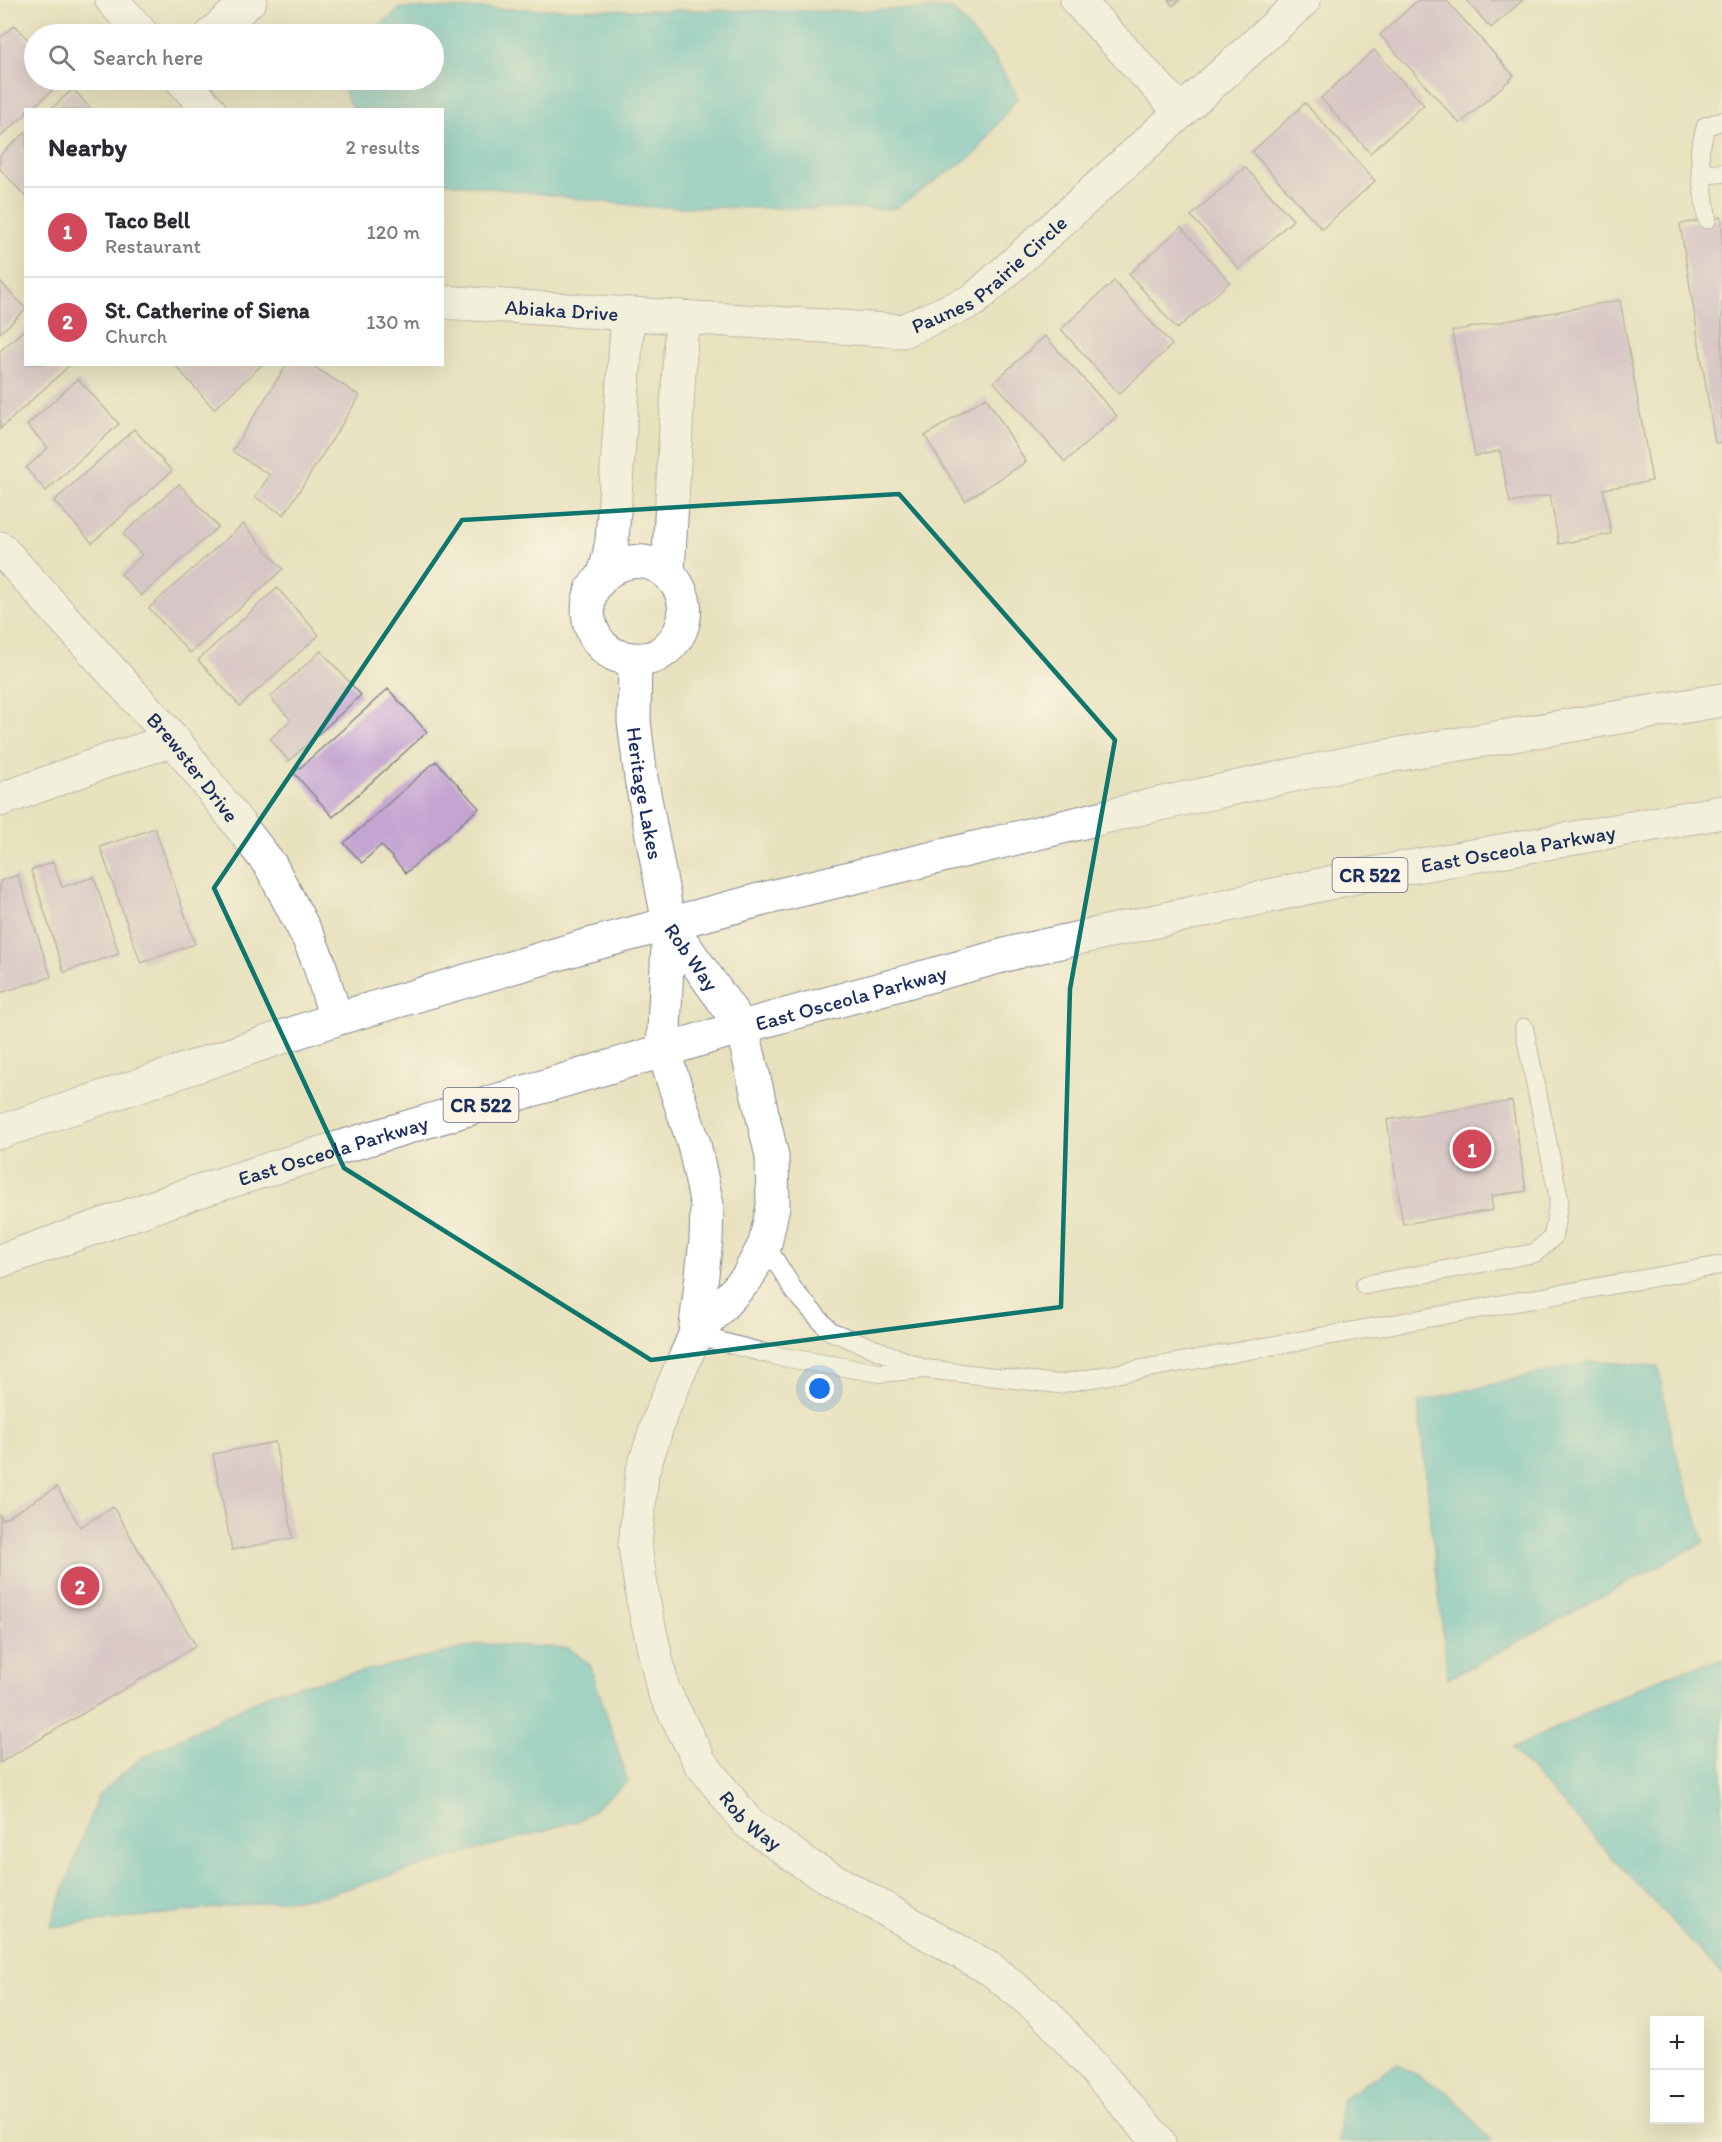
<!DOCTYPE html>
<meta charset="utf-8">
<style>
:root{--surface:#fff;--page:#f7f7f7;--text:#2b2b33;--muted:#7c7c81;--line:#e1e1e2;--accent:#d1495b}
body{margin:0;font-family:Itim,sans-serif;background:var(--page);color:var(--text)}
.controls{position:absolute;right:18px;bottom:18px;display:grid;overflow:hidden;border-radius:0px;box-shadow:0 6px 24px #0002}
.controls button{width:54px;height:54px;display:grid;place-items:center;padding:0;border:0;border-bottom:2px solid var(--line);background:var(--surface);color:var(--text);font:30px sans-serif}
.you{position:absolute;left:820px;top:1389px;width:21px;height:21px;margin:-15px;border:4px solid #fff;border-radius:50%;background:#1a73e8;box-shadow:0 0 0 9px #1a73e833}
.badge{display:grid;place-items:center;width:39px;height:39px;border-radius:50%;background:var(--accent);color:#fff;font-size:20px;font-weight:700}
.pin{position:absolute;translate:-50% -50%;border:3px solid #fff;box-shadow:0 2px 6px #0006}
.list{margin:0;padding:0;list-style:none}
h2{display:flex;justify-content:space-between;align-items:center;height:78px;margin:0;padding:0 24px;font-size:26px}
h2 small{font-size:20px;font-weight:400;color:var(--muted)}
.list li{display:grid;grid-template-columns:39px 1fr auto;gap:18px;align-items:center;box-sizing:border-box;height:90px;padding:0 24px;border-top:2px solid var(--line)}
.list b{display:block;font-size:22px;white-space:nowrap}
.list p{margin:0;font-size:20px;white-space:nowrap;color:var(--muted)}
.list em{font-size:20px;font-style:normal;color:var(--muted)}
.icon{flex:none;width:33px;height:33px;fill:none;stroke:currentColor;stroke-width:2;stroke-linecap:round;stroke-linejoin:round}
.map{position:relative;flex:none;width:1722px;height:2142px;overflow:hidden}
.search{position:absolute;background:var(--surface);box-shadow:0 6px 24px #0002;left:24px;top:24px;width:420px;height:66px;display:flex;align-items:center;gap:15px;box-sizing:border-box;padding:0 21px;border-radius:33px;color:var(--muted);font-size:22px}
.panel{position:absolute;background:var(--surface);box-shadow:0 6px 24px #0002;left:24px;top:108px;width:420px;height:258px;border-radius:0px}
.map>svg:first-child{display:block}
</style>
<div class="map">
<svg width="1722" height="2142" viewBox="0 0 1722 2142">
<rect width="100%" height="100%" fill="#fcf5e5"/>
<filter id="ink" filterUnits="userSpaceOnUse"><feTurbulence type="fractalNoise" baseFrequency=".0167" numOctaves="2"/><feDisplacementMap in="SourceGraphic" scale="12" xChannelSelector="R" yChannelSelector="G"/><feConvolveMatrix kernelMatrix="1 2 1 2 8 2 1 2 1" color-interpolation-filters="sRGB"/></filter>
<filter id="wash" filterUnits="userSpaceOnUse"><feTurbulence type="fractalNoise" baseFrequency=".008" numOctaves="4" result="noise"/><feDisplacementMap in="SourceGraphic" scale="24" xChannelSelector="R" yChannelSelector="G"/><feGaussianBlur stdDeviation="1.35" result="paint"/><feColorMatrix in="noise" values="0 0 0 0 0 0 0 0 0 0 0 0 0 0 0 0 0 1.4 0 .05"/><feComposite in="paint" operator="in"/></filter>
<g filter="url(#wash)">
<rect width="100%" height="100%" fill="#e8e1be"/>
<!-- water -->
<path fill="#52c0ca" stroke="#367894" stroke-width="1.5" d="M401,8L829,11L951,8L994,57L1018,97L976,153L894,209L648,207L443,182L442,110L354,109L347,99L343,80H434V34H368Z
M1592,1361L1658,1366L1672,1440L1704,1542L1448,1679L1418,1402Z
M482,1644L569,1648L590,1665L628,1781L580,1820L321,1896L50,1927L98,1796L140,1759L273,1692Z
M1722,1659V1975L1512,1749L1664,1676Z
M1397,2064L1449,2093L1492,2142H1339L1341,2101L1370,2080Z"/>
<g id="blocks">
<!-- building -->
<path fill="#c4a4d1" d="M1168,0H1180L1173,6Z
M1418,0H1446L1514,76L1460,124L1380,35Z
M1466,0H1523L1491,28Z
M15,25L34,46V80H64L30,110H26V114L0,137V38Z
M1374,50L1424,105L1370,153L1321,98Z
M73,89L92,110H50Z
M1305,103L1375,181L1322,229L1252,152Z
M26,132V197L0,169V155Z
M1245,167L1293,220L1239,269L1191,216Z
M1722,217V442L1715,443L1680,224Z
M1181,227L1230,282L1177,329L1129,274Z
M0,281L26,309L0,333Z
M1114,281L1172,345L1119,394L1061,329Z
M1620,300L1652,481L1603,489L1611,534L1559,544L1550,495L1510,503L1500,451L1475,456L1452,331Z
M26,328V364H71L0,429V351Z
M1045,336L1117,416L1065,462L994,382Z
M174,364H263L214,409Z
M287,364H310L360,396L284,515L255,497L270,475L232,451Z
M78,379L119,424L46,491L26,468L48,448L27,425Z
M986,397L1026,462L965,501L925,436Z
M134,429L172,471L92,543L54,501Z
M179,484L218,527L141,596L121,574L142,555L123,534Z
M243,524L283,569L190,653L149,608Z
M277,588L319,635L240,706L198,660Z
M321,651L361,695L289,761L270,739L291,720L270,697Z
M388,689L427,732L333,817L294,773Z
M436,761L479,808L406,873L381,845L362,863L344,843Z
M155,828L195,944L141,963L100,847Z
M53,862L62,887L94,877L119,954L64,972L31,870Z
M18,875L51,977L0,993V881Z
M1512,1101L1526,1191L1491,1196L1493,1210L1403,1224L1387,1120Z
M275,1442L293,1538L232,1550L213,1454Z
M57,1487L80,1527L113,1507L196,1646L0,1763V1515L3,1520Z"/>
</g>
</g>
<g filter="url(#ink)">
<use href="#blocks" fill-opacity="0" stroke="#82888e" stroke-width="1.5"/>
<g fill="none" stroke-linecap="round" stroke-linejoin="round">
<defs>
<path id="lane" d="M1701,175L1722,173
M1707,219L1701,175L1700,149L1706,126L1722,121
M765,1244L795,1292L830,1331L920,1367
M1365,1285L1535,1253L1553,1237L1559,1199L1524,1028
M695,1335L776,1356L880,1373L925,1369L1059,1384L1722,1265"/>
<g id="street">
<path d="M112,0L142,34"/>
<path d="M1077,0L1181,112"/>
<path d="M212,34L250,0"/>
<path d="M182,80L209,110"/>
<path id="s1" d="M442,302L902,331L974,300L1304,0"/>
<path id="s2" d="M0,548L174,740L271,866L310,941L319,963L336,1019"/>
<path d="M668,573L682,317"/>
<path d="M603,575C608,572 613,568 619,565C672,545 712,617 661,653C650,661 634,660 621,657C594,650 581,615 592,590C594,585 600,581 603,576C608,565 610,552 612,540L628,314"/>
<path id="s3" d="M635,660L634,721L641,778L669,924L663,1050L694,1144L707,1205L706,1240L695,1335L661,1414L642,1473L635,1546L643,1600L663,1689L700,1762L747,1822L809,1866L992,1970L1046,2014L1159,2142"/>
<path d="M0,800L115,758L174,740"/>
<path id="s4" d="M669,924L742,1027L772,1156L773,1206L765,1244L747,1278L695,1335"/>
</g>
<g id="primary">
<path d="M0,1132L336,1019L585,946L775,896L1150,806L1364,760L1722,700"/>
<path id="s5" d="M0,1261L196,1192L298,1160L742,1027L1020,951L1365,875L1722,812"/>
</g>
</defs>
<!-- lane casing -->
<use href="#lane" stroke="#82888e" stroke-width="20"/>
<!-- street casing -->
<use href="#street" stroke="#82888e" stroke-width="35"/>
<!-- primary casing -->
<use href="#primary" stroke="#82888e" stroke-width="35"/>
<!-- lane -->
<use href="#lane" stroke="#fff" stroke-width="18"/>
<!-- street -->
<use href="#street" stroke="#fff" stroke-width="33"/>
<!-- primary -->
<use href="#primary" stroke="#fff" stroke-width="33"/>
</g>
</g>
<!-- marked area -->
<path d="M0 0H1722V2142H0ZM899,494L1115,740L1070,989L1061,1307L651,1360L344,1168L214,888L462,520Z" fill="#e8e1be" fill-opacity=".55" fill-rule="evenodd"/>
<path fill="none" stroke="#0f766e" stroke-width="4.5" stroke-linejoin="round" d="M899,494L1115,740L1070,989L1061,1307L651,1360L344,1168L214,888L462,520Z"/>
<g text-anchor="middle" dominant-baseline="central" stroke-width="5" stroke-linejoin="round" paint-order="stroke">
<!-- shield labels -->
<g fill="#fcf5e5" stroke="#5e6a86" stroke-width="1.5">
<rect x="1332.5" y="858" width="75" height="34" rx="4.5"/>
<rect x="443.5" y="1088" width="75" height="34" rx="4.5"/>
</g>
<g font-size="20" font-weight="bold" fill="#1b2f5e">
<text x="1370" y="875">CR 522</text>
<text x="481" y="1105">CR 522</text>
</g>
<!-- street labels -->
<g font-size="21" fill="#1b2f5e" stroke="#fcf5e5">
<text stroke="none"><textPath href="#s1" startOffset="566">Paunes Prairie Circle</textPath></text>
<text stroke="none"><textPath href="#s1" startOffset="120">Abiaka Drive</textPath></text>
<text stroke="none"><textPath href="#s2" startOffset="292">Brewster Drive</textPath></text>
<text stroke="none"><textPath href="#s3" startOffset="134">Heritage Lakes</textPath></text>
<text stroke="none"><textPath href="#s5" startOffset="1575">East Osceola Parkway</textPath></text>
<text stroke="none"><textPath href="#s4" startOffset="40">Rob Way</textPath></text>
<text stroke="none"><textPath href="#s5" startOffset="891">East Osceola Parkway</textPath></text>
<text stroke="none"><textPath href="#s5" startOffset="351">East Osceola Parkway</textPath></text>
<text stroke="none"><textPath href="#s3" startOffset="1212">Rob Way</textPath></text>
</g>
</g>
</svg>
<div class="controls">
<button>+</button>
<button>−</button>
</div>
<div class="you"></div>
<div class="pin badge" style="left:1472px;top:1149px">1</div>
<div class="pin badge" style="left:80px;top:1586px">2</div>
<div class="search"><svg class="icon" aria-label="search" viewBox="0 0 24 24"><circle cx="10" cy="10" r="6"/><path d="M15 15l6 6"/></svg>Search here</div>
<section class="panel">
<h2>Nearby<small>2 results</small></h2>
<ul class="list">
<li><span class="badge">1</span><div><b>Taco Bell</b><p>Restaurant</p></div><em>120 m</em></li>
<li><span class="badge">2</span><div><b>St. Catherine of Siena</b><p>Church</p></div><em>130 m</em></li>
</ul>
</section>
</div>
